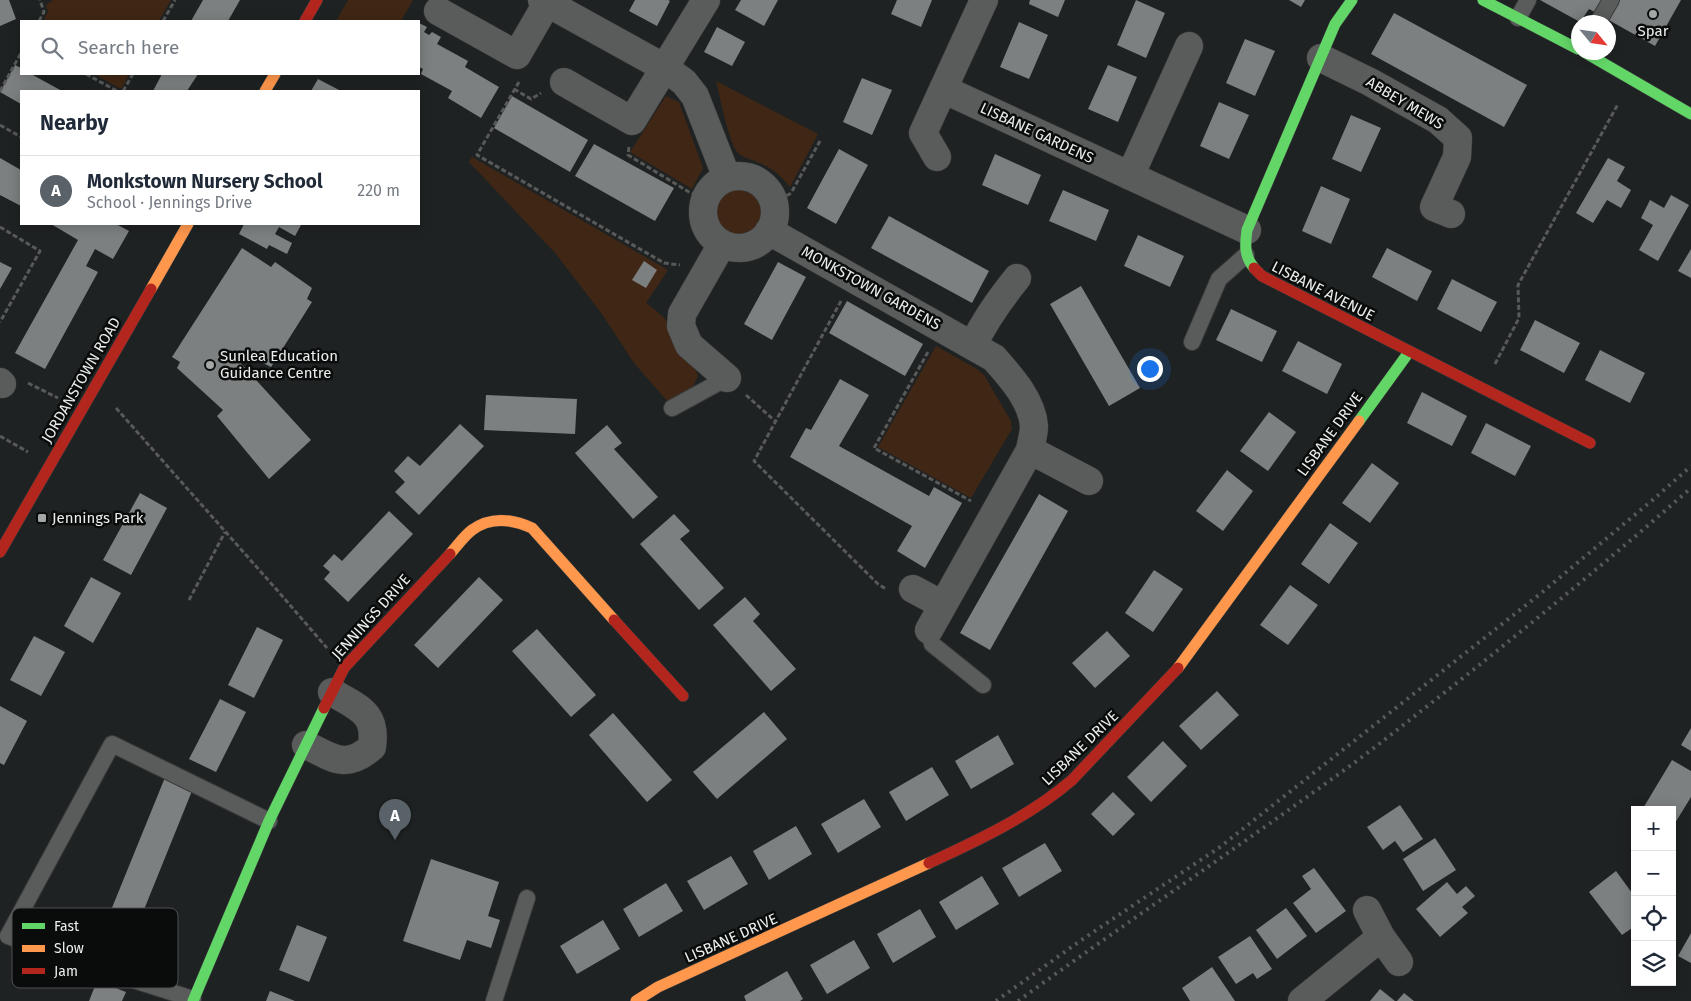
<!DOCTYPE html>
<meta charset="utf-8">
<style>
:root{--surface:#fff;--page:#f2f2f3;--text:#1f2937;--muted:#747a83;--line:#e0e1e3;--accent:#5a6269}
body{margin:0;font-family:"Fira Sans",sans-serif;background:var(--page);color:var(--text)}
.controls{position:absolute;right:15px;bottom:15px;display:grid;overflow:hidden;border-radius:0px;box-shadow:0 2px 12px #0003}
.controls button{width:45px;height:45px;display:grid;place-items:center;padding:0;border:0;border-bottom:1px solid var(--line);background:var(--surface);color:var(--text);font:25px sans-serif}
.compass{position:absolute;left:1571px;top:15px;width:45px;height:45px;border-radius:50%;background:var(--surface);box-shadow:0 2px 12px #0003;rotate:119deg}
.you{position:absolute;left:1149px;top:368px;width:18px;height:18px;margin:-12px;border:4px solid #fff;border-radius:50%;background:#1a73e8;box-shadow:0 0 0 8px #1a73e833}
.badge{display:grid;place-items:center;width:32px;height:32px;border-radius:50%;background:var(--accent);color:#fff;font-size:16px;font-weight:700}
.pin{position:absolute;translate:-50% -41px;filter:drop-shadow(0 1px 2px #0008)}
.pin::after{content:'';position:absolute;top:26px;width:18px;height:15px;background:inherit;clip-path:polygon(0 0,100% 0,50% 100%)}
.list{margin:0;padding:0;list-style:none}
h2{display:flex;justify-content:space-between;align-items:center;height:65px;margin:0;padding:0 20px;font-size:21px}
h2 small{font-size:16px;font-weight:400;color:var(--muted)}
.list li{display:grid;grid-template-columns:32px 1fr auto;gap:15px;align-items:center;box-sizing:border-box;height:70px;padding:0 20px;border-top:1px solid var(--line)}
.list b{display:block;font-size:19px;white-space:nowrap}
.list p{margin:0;font-size:16px;white-space:nowrap;color:var(--muted)}
.list em{font-size:16px;font-style:normal;color:var(--muted)}
.icon{flex:none;width:28px;height:28px;fill:none;stroke:currentColor;stroke-width:2;stroke-linecap:round;stroke-linejoin:round}
.map{position:relative;flex:none;width:1691px;height:1001px;overflow:hidden}
.search{position:absolute;background:var(--surface);box-shadow:0 2px 12px #0003;left:20px;top:20px;width:400px;height:55px;display:flex;align-items:center;gap:12px;box-sizing:border-box;padding:0 18px;border-radius:0px;color:var(--muted);font-size:19px}
.panel{position:absolute;background:var(--surface);box-shadow:0 2px 12px #0003;left:20px;top:90px;width:400px;height:135px;border-radius:0px}
.map>svg:first-child{display:block}
</style>
<div class="map">
<svg width="1691" height="1001" viewBox="0 0 1691 1001">
<rect width="100%" height="100%" fill="#1f2222"/>
<!-- green -->
<path fill="#402715" d="M53,0H171L159,21H43L48,12L46,5Z
M348,0H413L401,21H336Z
M94,74H130L121,89Z
M716,81L818,134L790,187C781,176 771,167 757,162C751,159 744,158 739,154C729,145 720,96 716,81Z
M666,96L679,102L703,168L692,189L630,152Z
M472,157L668,270L646,303C651,307 657,311 661,315C676,329 691,357 698,376L691,390L669,403L634,363L602,314L556,254L469,162Z
M715 213a24 24 0 1 1 48 0a24 24 0 1 1-48 0Z
M936,346L977,369L984,375L1011,421L1012,429L971,498L878,447Z"/>
<!-- building -->
<path fill="#7d8080" d="M0,0H9L16,19L0,26Z
M203,0H240L228,21H191Z
M635,0H668L670,1L657,26L629,11Z
M741,0H778L764,26L735,10Z
M897,0H932L921,27L891,14Z
M1030,0H1065L1058,17L1029,4Z
M1136,0L1165,13L1146,58L1117,45Z
M1289,0H1305L1301,7Z
M1540,0H1681L1655,46L1589,9L1580,22Z
M1394,13L1527,85L1504,127L1371,54Z
M1019,22L1048,35L1029,79L1000,67Z
M419,23L427,27L424,32L429,35L432,32L441,37L437,44L468,61L465,67L499,87L481,118L448,98L452,91L421,74L423,69L419,67Z
M717,27L745,42L732,66L704,52Z
M1245,39L1275,51L1255,96L1226,83Z
M15,65L21,68V74H31L62,91H21V104L0,92Z
M1108,65L1137,77L1118,122L1088,109Z
M162,74H198L187,91H153Z
M862,78L892,90L872,135L843,122Z
M318,79L341,91H311Z
M512,96L588,140L570,172L494,128Z
M1219,102L1249,115L1229,159L1200,146Z
M1351,115L1381,128L1361,172L1332,159Z
M594,144L674,188L655,221L575,176Z
M839,149L868,165L836,224L807,208Z
M995,154L1041,175L1028,205L982,185Z
M0,158L21,170V206L0,195Z
M1608,158L1625,167L1617,181L1631,190L1621,208L1607,200L1593,223L1576,213Z
M1321,186L1350,199L1331,244L1302,231Z
M1063,190L1109,210L1096,241L1049,221Z
M1671,195L1689,205L1658,261L1639,250L1653,225L1641,218L1650,200L1664,208Z
M889,216L989,271L972,303L871,248Z
M51,224H116L129,231L113,259L95,249L86,266L98,272L45,369L15,353L78,240Z
M244,224H300L301,225L295,236L279,227L275,234L292,243L287,254L269,245L267,249L239,234Z
M1138,235L1184,256L1170,287L1124,266Z
M242,248L271,267L275,262L312,288L307,299L312,302L271,367L241,352L236,358L311,440L269,479L217,416L223,410L177,368L180,362L172,357Z
M1387,248L1432,271L1417,301L1372,277Z
M1691,249V278L1678,271Z
M644,261L657,270L646,288L632,280Z
M0,262L12,268L0,289Z
M778,262L806,277L772,340L744,324Z
M1452,279L1497,302L1481,332L1437,309Z
M1081,286L1140,388L1109,406L1050,304Z
M847,301L923,344L905,376L829,333Z
M1231,309L1277,331L1262,362L1216,340Z
M1535,320L1580,343L1564,373L1520,350Z
M1298,341L1342,364L1327,394L1282,371Z
M1600,350L1645,373L1630,403L1585,380Z
M840,379L869,395L839,446L929,496L934,487L962,503L925,568L897,551L912,526L790,457L806,428L811,430Z
M1422,392L1467,416L1452,446L1407,423Z
M486,395L577,399L575,434L484,430Z
M1269,412L1296,432L1268,471L1240,451Z
M1486,423L1531,446L1515,476L1471,453Z
M460,424L484,446L419,515L395,492L405,482L394,471L408,456L420,466Z
M607,425L622,443L614,449L658,497L633,519L575,453Z
M1372,463L1399,483L1370,523L1342,503Z
M1227,470L1253,491L1223,531L1196,511Z
M140,493L167,508L131,575L103,560Z
M1039,494L1068,511L990,650L960,633Z
M389,511L413,534L348,602L324,579L330,572L323,566L334,554L342,561Z
M674,514L690,531L680,539L724,588L699,610L640,544Z
M1330,523L1358,543L1329,584L1301,564Z
M1154,570L1183,589L1153,632L1125,613Z
M91,577L121,593L93,643L64,626Z
M479,577L503,600L438,668L414,645Z
M1290,585L1318,605L1288,645L1260,625Z
M745,597L760,614L753,621L796,669L771,691L713,625Z
M257,627L283,640L254,698L228,685Z
M537,629L596,695L571,717L512,651Z
M1107,631L1130,656L1095,688L1072,663Z
M34,636L65,652L41,696L10,680Z
M1217,691L1239,715L1201,750L1179,726Z
M220,699L246,712L216,772L189,759Z
M0,706L27,721L4,765L0,763Z
M764,712L787,739L717,799L693,772Z
M613,713L672,780L647,802L589,735Z
M1691,728V751L1681,745Z
M998,735L1014,764L971,789L955,761Z
M1163,741L1187,766L1151,802L1127,777Z
M1672,760L1691,771V797L1672,828V810H1642Z
M932,767L949,795L906,821L889,792Z
M166,775L194,786L122,964L94,952Z
M1113,792L1135,814L1113,836L1091,814Z
M864,799L881,827L838,853L821,824Z
M1400,805L1423,839L1403,852L1395,841L1383,850L1367,827Z
M796,826L812,854L769,880L753,851Z
M1435,838L1456,870L1423,891L1403,859Z
M1045,843L1062,871L1019,897L1002,868Z
M731,856L748,884L704,910L687,881Z
M431,859L499,882L488,916L500,920L491,948L467,940L460,960L403,941Z
M1314,868L1346,911L1316,933L1293,903L1311,889L1302,876Z
M1616,871L1635,897V926L1622,935L1589,892Z
M982,876L999,904L956,930L939,902Z
M1447,882L1457,894L1466,886L1475,896L1462,907L1468,913L1440,937L1416,909Z
M666,883L683,911L639,937L623,909Z
M1286,908L1307,936L1277,959L1256,930Z
M920,909L936,937L893,963L877,934Z
M603,920L620,949L577,974L560,946Z
M297,925L327,937L309,982L279,970Z
M1691,933V963L1678,956Z
M1250,936L1272,969L1257,979L1253,973L1236,984L1218,957Z
M854,940L870,968L827,994L810,965Z
M1212,967L1235,1001H1190L1182,988Z
M787,971L803,999L800,1001H746L744,996Z
M97,981L126,992L122,1001H89Z
M1380,989L1395,1001H1370Z
M270,991L295,1001H266Z
M1404,993L1414,1001H1397Z"/>
<g fill="none" stroke-linecap="round" stroke-linejoin="round">
<defs>
<path id="lane" d="M1518,18L1528,0
M1598,22L1611,0
M1192,342L1219,279L1246,255
M672,408L727,378
M929,630L932,644L983,685
M193,999L121,976L8,936L112,744L269,821
M494,1001L527,898"/>
<path id="street" d="M542,0L665,68L684,82L695,96L727,178
M438,11L517,55L547,3
M1321,58L1370,82L1438,120L1458,138L1457,157L1434,207L1451,214
M564,82L632,121L706,0
M943,89L1247,230
M937,157L923,133L984,0
M1130,176L1189,46
M703 212a36 36 0 1 1 72 0a36 36 0 1 1-72 0Z
M769,231L994,358C1010,376 1032,400 1034,426C1034,434 1031,443 1030,450L929,630
M722,244L682,314L681,326L689,345L727,378
M973,345C985,320 1000,299 1017,278
M0,382L2,384
M1030,450L1089,481
M913,589L943,605
M306,745C333,758 346,770 372,747C377,712 358,708 332,692
M1367,910L1381,937L1399,962
M1302,1001L1381,937"/>
<path id="fast" d="M1483,0L1578,49
M1584,52L1691,114
M1254,268C1244,256 1245,244 1247,230L1335,24L1352,0
M1359,421L1409,352
M193,1001L269,821L324,708"/>
<path id="slow" d="M265,91L275,74
M151,289L188,224
M450,554C457,546 464,536 472,530C491,516 512,519 532,528L614,620
M1178,668L1359,421
M636,1001L658,987L929,863"/>
<path id="jam" d="M305,21L317,0
M1254,268L1262,276L1590,443
M0,552L151,289
M614,620L683,696
M324,708L344,668L450,554
M929,863C979,840 1030,816 1072,780L1178,668"/>
</defs>
<!-- lane casing -->
<use href="#lane" stroke="#3a3c3c" stroke-width="18"/>
<!-- street casing -->
<use href="#street" stroke="#3a3c3c" stroke-width="29"/>
<!-- fast casing -->
<use href="#fast" stroke="#3a3c3c" stroke-width="12"/>
<!-- slow casing -->
<use href="#slow" stroke="#3a3c3c" stroke-width="12"/>
<!-- jam casing -->
<use href="#jam" stroke="#3a3c3c" stroke-width="12"/>
<!-- path -->
<path stroke="#585959" stroke-width="3" stroke-dasharray="5 2.5" stroke-linecap="butt" d="M39,21L44,12L40,0
M163,21L175,0
M86,74L117,91
M519,82L477,155L664,263L680,265
M514,89L531,99L541,93
M0,91L21,53
M123,91L133,74
M0,125L21,137
M629,147L628,155L689,192L705,199
M774,204L791,193L820,141
M0,227L40,251L0,322
M841,301L754,461L878,584L886,589
M928,352L874,448L971,501
M1495,364L1519,318L1518,285L1618,104
M28,383L58,398
M746,395L775,421
M116,408L277,590L327,648
M0,436L28,452
M189,600L225,532"/>
<!-- lane -->
<use href="#lane" stroke="#5a5b5b" stroke-width="16"/>
<!-- street -->
<use href="#street" stroke="#5a5b5b" stroke-width="28"/>
<!-- fast -->
<use href="#fast" stroke="#63d668" stroke-width="11"/>
<!-- slow -->
<use href="#slow" stroke="#ff974d" stroke-width="11"/>
<!-- jam -->
<use href="#jam" stroke="#b3261e" stroke-width="11"/>
<!-- rail -->
<path stroke="#585959" stroke-width="4" stroke-dasharray="2.5 5" stroke-linecap="butt" d="M996,1001L1080,941L1220,847L1540,594L1655,498L1691,466
M1018,1001C1131,919 1246,842 1358,760C1386,739 1412,718 1439,697C1525,629 1609,560 1691,488"/>
</g>
<!-- markers -->
<g fill="#a3a7a6" stroke="#0a0c0c" stroke-width="2">
<circle cx="1653" cy="14" r="5"/>
<circle cx="210" cy="365" r="5"/>
<rect x="37" y="513" width="10" height="10" rx="2.5"/>
</g>
<g text-anchor="middle" dominant-baseline="central" stroke-width="5" stroke-linejoin="round" paint-order="stroke">
<!-- poi labels -->
<g font-size="15" fill="#eaeeed" stroke="#0a0c0c" text-anchor="start">
<text x="1653" y="31" text-anchor="middle">Spar</text>
<text x="220" y="356">Sunlea Education<tspan x="220" dy="17">Guidance Centre</tspan></text>
<text x="52" y="518">Jennings Park</text>
</g>
<!-- street labels -->
<g font-size="15" fill="#eaeeed" stroke="#0a0c0c">
<text transform="translate(1405 103) rotate(31)">ABBEY MEWS</text>
<text transform="translate(1037 133) rotate(25)">LISBANE GARDENS</text>
<text transform="translate(871 288) rotate(29)">MONKSTOWN GARDENS</text>
<text transform="translate(1323 291) rotate(27)">LISBANE AVENUE</text>
<text transform="translate(81 380) rotate(-60)">JORDANSTOWN ROAD</text>
<text transform="translate(1330 434) rotate(-54)">LISBANE DRIVE</text>
<text transform="translate(371 617) rotate(-48)">JENNINGS DRIVE</text>
<text transform="translate(1080 748) rotate(-44)">LISBANE DRIVE</text>
<text transform="translate(731 938) rotate(-24)">LISBANE DRIVE</text>
</g>
</g>
<!-- legend -->
<rect x="12" y="908" width="166" height="80" rx="8" fill="#0a0c0c" stroke="#4d5050" stroke-width="1"/>
<rect x="22" y="923" width="23" height="6" fill="#63d668"/>
<rect x="22" y="945" width="23" height="7" fill="#ff974d"/>
<rect x="22" y="968" width="23" height="6" fill="#b3261e"/>
<g font-size="14" fill="#eaeeed">
<text x="54" y="931">Fast</text>
<text x="54" y="953">Slow</text>
<text x="54" y="976">Jam</text>
</g>
</svg>
<div class="controls">
<button>+</button>
<button>−</button>
<button><svg class="icon" aria-label="locate" viewBox="0 0 24 24"><circle cx="12" cy="12" r="6"/><path d="M12 2v4M12 18v4M2 12h4M18 12h4"/></svg></button>
<button><svg class="icon" aria-label="layers" viewBox="0 0 24 24"><path d="M12 4l9 5-9 5-9-5zM3 14l9 5 9-5"/></svg></button>
</div>
<svg class="compass" viewBox="-18 -18 36 36"><path d="M0-13l5 13h-10z" fill="#e53935"/><path d="M0 13l5-13h-10z" fill="#747a83"/></svg>
<div class="you"></div>
<div class="pin badge" style="left:395px;top:840px">A</div>
<div class="search"><svg class="icon" aria-label="search" viewBox="0 0 24 24"><circle cx="10" cy="10" r="6"/><path d="M15 15l6 6"/></svg>Search here</div>
<section class="panel">
<h2>Nearby<small></small></h2>
<ul class="list">
<li><span class="badge">A</span><div><b>Monkstown Nursery School</b><p>School · Jennings Drive</p></div><em>220 m</em></li>
</ul>
</section>
</div>
